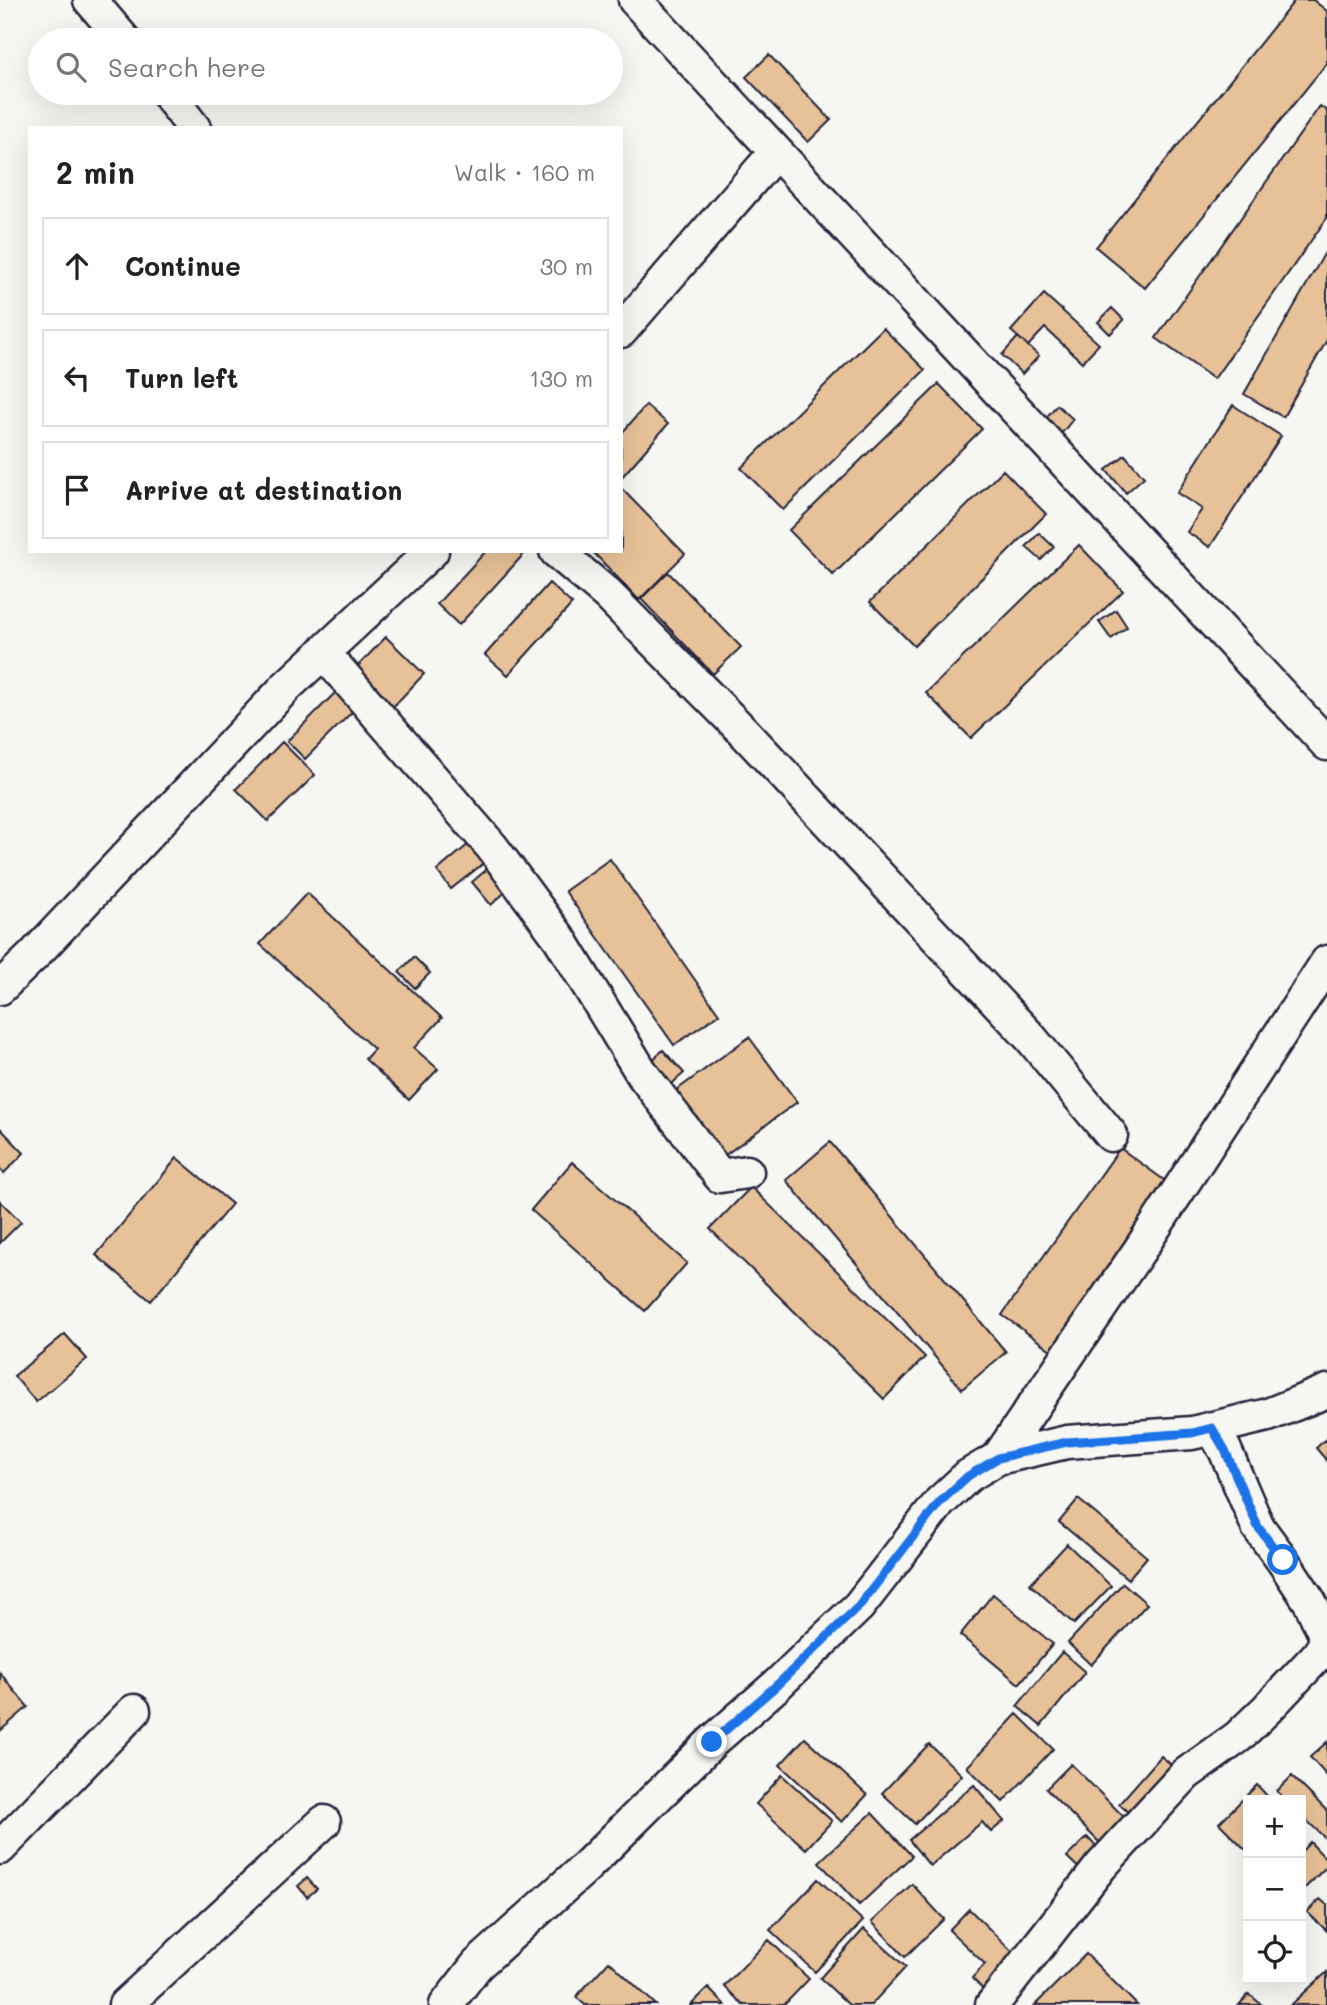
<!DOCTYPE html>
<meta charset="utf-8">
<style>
:root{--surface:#fff;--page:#f2f2f2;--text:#222;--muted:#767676;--line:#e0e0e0}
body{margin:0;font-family:Mali,sans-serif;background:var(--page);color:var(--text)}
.controls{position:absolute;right:21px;bottom:21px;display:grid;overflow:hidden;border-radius:0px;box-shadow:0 7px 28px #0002}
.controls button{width:63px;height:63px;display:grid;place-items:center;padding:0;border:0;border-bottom:2px solid var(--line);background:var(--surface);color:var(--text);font:35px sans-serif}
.stop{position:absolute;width:21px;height:21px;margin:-16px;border:5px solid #1a73e8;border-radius:50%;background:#fff}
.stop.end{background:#1a73e8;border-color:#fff;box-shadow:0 2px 7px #0008}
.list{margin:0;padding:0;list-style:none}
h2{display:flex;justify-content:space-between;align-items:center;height:91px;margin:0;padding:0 28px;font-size:30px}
h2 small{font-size:23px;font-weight:400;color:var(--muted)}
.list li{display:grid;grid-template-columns:46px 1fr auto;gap:21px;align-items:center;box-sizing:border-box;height:98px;margin:0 14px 14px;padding:0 14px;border:2px solid var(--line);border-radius:0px}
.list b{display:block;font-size:26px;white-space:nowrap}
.list em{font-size:23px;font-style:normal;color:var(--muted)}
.icon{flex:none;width:38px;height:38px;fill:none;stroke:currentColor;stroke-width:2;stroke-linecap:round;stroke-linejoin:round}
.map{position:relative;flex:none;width:1327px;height:2005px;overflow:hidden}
.search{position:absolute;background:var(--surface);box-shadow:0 7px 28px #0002;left:28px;top:28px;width:595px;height:77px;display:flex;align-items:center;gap:18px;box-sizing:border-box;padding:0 24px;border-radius:38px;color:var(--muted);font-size:26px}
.panel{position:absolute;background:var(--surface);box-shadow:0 7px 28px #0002;left:28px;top:126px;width:595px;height:427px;border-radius:0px}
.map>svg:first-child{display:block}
</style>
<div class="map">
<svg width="1327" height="2005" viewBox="0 0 1327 2005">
<rect width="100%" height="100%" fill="#f6f6f2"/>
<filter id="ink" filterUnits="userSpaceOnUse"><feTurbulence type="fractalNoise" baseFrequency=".0143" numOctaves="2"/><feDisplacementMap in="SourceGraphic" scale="14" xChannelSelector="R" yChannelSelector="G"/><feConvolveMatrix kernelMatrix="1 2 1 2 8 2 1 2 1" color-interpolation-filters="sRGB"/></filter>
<g filter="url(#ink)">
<!-- building -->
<path fill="#e7c197" stroke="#22223b" stroke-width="2" d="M1295,0H1313L1327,11V63L1145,288L1096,247Z
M769,55L831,120L808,142L746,77Z
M1320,106L1327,111V218L1214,379L1156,338Z
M1327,249V340L1283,417L1244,394Z
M1044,294L1099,344L1082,362L1045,328L1028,346L1011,331Z
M1112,308L1124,320L1110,334L1098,322Z
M883,328L925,370L783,510L741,468Z
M1018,337L1039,356L1022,374L1002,355Z
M939,384L982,429L833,575L789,530Z
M646,405L668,424L621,478V434Z
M1057,405L1073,419L1061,434L1044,420Z
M1233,405L1281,436L1210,547L1187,532L1202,509L1177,493Z
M1125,455L1144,477L1126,493L1106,470Z
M1003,470L1046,514L914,646L870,602Z
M621,488L685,554L639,600L592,551H621Z
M1039,533L1054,547L1041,560L1026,547Z
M1079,545L1123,591L971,738L926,693Z
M486,551H519L523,555L459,625L437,604Z
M668,572L741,647L713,674L641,599Z
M549,583L572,604L508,675L485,655Z
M1116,610L1127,627L1111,639L1099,622Z
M386,637L424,674L392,708L353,671Z
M340,688L358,706L305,759L287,741Z
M282,742L315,775L268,821L236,789Z
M470,843L485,862L451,889L437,871Z
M610,859L719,1014L674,1045L565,891Z
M492,865L511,887L491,905L472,882Z
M307,893L442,1018L414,1048L438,1069L409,1100L365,1059L374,1049L260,944Z
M414,957L430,973L415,988L399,972Z
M749,1037L797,1102L721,1158L674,1092Z
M663,1050L684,1073L666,1089L646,1066Z
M0,1128L24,1153L4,1173L0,1169Z
M830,1142L1006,1352L962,1389L786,1180Z
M1120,1148L1168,1183L1051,1350L1002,1315Z
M177,1158L232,1204L151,1301L96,1255Z
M572,1162L687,1263L645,1311L531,1210Z
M751,1187L925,1357L884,1399L710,1229Z
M0,1201L21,1222L0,1243Z
M65,1334L87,1359L36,1402L14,1376Z
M1327,1438V1461L1316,1448Z
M1078,1499L1147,1557L1128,1579L1059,1522Z
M1067,1544L1111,1586L1074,1624L1030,1584Z
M1123,1583L1147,1604L1091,1665L1068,1643Z
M993,1594L1053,1644L1019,1684L960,1635Z
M1062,1652L1085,1672L1041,1726L1017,1706Z
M0,1673L28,1707L0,1731Z
M1017,1714L1053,1749L1003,1802L967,1767Z
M805,1738L867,1795L842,1822L780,1765Z
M1327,1742V1776L1310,1757Z
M929,1744L962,1775L915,1824L882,1793Z
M1161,1756L1181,1773L1139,1822L1119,1804Z
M1071,1764L1131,1824L1106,1849L1046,1789Z
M782,1775L832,1821L806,1849L756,1804Z
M1292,1776L1327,1811V1840L1301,1815V1800H1286L1277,1791Z
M974,1785L1004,1821L991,1832L982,1822L930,1866L909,1840Z
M1257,1785L1271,1800H1248V1852L1219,1823Z
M872,1813L912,1856L859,1905L819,1862Z
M1087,1837L1106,1857L1087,1876L1067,1857Z
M1310,1842L1327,1860V1866L1301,1892V1852Z
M307,1878L317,1889L307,1897L298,1886Z
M818,1879L863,1921L815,1972L770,1930Z
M912,1884L944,1919L905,1957L872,1922Z
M1320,1899L1327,1905V1931L1307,1912Z
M969,1909L1023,1962L990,1997L972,1978L985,1964L949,1930Z
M864,1929L906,1967L871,2005H849L820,1978Z
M769,1940L809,1979L784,2005H743L724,1986Z
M1086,1954L1137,2005H1035Z
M609,1961L656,2005H585L576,1997Z
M1327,1972V2005H1291Z
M708,1988L725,2005H691Z
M1249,1994L1262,2005H1239Z"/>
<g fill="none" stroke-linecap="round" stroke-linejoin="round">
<defs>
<path id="minor" d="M90,0L124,40
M635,0L1327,744
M167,93L194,128
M621,331L776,152
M556,551L607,594L743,731L1030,1037L1111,1135
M323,652L492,847L560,939L643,1075L720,1176L747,1172
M0,988L34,955L287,686L432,551
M1212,1428L1225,1450L1258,1527L1283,1561L1310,1602L1327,1639
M998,1458L1141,1248L1327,962
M0,1848L134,1711
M125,2005L324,1822
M446,2005L477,1965L587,1866L712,1742L777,1685L859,1606L940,1502L968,1476L998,1458L1067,1442L1192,1433L1268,1415L1327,1391
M992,2005L1101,1866L1186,1774L1238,1737L1267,1709L1318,1655L1327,1641"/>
</defs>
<!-- minor casing -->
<use href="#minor" stroke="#22223b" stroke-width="37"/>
<!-- minor -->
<use href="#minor" stroke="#f6f6f2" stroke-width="32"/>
</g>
</g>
<g fill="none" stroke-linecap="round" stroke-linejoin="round" filter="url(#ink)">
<!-- route -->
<path stroke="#1a73e8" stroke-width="9" d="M712,1742L777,1685L859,1606L940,1502L968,1476L998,1458L1067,1442L1192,1433L1212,1428L1225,1450L1258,1527L1283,1560"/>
</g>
</svg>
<div class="controls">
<button>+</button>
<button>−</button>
<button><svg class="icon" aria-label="locate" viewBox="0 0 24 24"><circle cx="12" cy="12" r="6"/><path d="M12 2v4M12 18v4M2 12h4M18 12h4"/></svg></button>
</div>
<div class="stop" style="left:1283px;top:1560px"></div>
<div class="stop end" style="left:712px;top:1742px"></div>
<div class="search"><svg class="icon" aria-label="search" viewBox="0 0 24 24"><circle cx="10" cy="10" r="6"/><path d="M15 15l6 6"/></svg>Search here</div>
<section class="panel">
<h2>2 min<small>Walk · 160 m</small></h2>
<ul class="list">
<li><svg class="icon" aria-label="ahead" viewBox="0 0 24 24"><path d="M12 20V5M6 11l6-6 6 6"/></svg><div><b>Continue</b></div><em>30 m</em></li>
<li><svg class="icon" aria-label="left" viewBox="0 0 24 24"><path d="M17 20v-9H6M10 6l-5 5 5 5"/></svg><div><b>Turn left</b></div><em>130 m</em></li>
<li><svg class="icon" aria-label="arrive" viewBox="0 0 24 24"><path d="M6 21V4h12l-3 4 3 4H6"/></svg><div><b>Arrive at destination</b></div></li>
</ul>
</section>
</div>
